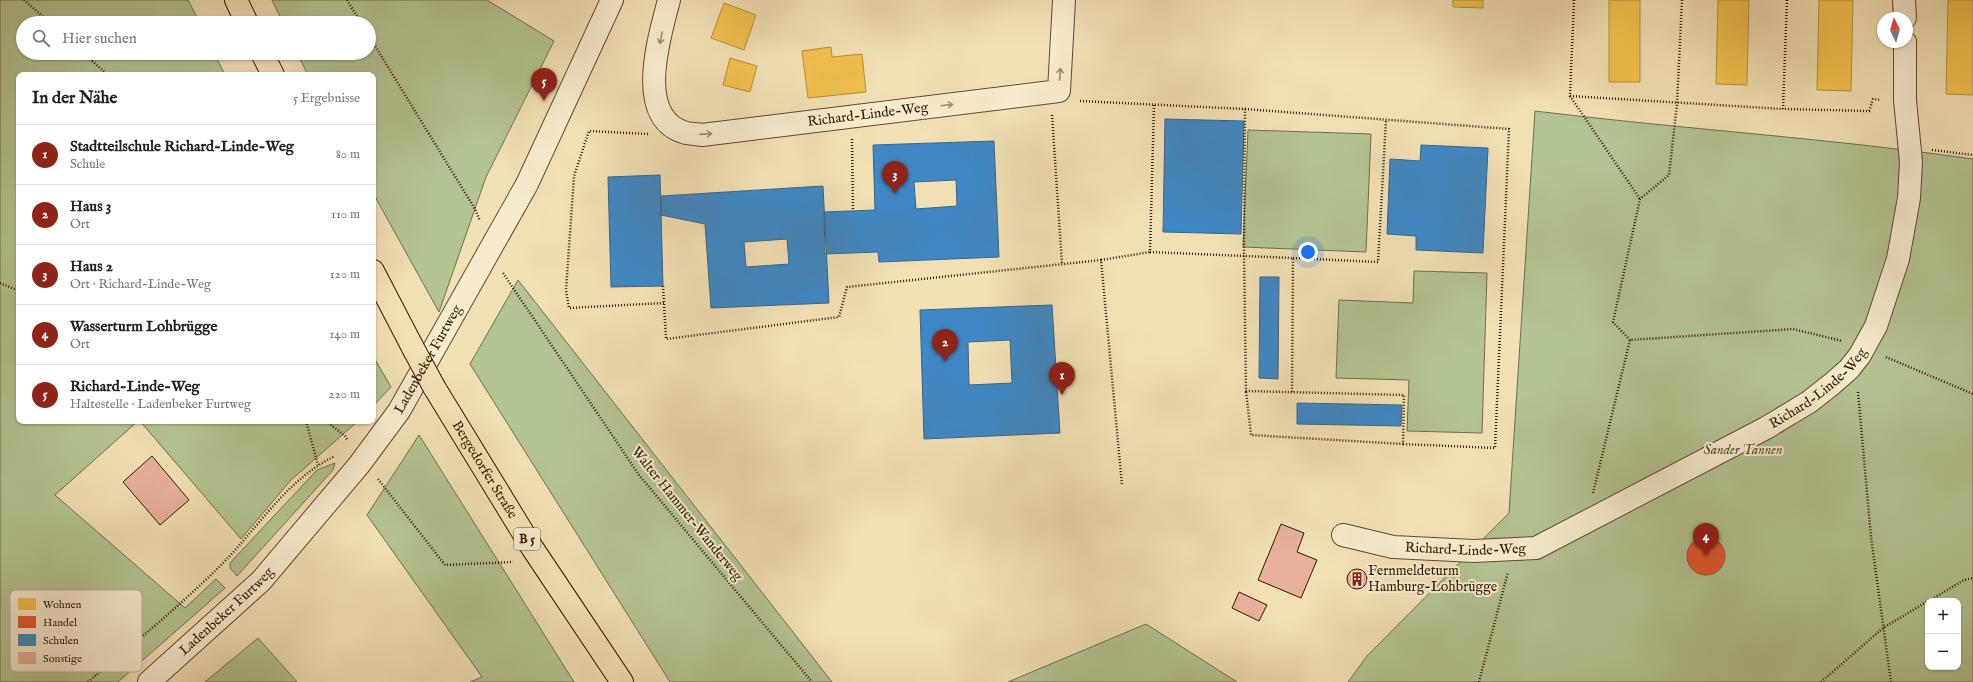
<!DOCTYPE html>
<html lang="de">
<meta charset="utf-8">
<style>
:root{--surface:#fff;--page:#f6f6f6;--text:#222;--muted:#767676;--line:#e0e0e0;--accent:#8f2418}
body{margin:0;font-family:"IM FELL English",serif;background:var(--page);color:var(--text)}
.controls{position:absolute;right:12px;bottom:12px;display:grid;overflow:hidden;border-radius:8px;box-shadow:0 1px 3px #0004}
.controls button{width:36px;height:36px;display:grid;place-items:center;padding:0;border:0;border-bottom:1px solid var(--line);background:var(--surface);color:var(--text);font:20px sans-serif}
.compass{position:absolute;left:1877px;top:12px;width:36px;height:36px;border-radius:50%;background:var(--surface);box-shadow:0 1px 3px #0004;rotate:355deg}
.you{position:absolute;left:1308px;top:252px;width:14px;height:14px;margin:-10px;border:3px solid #fff;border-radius:50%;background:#1a73e8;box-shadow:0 0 0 6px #1a73e833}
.badge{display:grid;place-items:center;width:26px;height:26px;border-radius:50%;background:var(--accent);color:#fff;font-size:13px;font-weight:700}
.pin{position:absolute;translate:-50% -33px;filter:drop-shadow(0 1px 2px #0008)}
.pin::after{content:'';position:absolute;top:21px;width:14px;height:12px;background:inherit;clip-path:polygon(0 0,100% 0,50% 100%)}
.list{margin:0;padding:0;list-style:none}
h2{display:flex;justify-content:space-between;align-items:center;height:52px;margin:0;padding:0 16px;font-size:17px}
h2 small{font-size:13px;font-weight:400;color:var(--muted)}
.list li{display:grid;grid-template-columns:26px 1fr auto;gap:12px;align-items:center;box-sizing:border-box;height:60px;padding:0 16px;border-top:1px solid var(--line)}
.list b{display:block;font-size:15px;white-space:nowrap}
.list p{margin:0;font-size:13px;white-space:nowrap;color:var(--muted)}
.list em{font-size:13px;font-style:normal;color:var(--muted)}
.icon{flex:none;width:22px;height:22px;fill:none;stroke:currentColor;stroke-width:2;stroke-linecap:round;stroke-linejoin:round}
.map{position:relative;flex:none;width:1973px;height:682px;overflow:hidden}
.search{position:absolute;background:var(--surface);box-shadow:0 1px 3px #0004;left:16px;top:16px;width:360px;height:44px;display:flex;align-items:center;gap:10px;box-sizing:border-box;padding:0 14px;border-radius:22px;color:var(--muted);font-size:15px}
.panel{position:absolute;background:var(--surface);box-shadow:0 1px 3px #0004;left:16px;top:72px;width:360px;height:352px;border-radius:8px}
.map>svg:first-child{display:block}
</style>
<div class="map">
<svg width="1973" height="682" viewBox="0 0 1973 682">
<rect width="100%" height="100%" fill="#f2e0b5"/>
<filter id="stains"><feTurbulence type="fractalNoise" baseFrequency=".005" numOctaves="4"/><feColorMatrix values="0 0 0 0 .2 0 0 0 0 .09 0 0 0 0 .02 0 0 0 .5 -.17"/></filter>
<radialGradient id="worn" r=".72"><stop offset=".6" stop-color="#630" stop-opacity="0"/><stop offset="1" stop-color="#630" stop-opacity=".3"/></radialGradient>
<!-- green -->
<path fill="#b4c392" stroke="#726e4a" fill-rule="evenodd" d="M0,0H188L200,23H23V53H214L225,75H19V421H138L55,495L185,608L216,579L225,588L118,682H0Z
M272,0H487L554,41L486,177L439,312L373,193V75H308L297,53H369V23H283Z
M1535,111C1681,129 1828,138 1973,159V682H1348L1367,656L1509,513ZM1928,601H1958V667H1928Z
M1248,130L1371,134L1366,252L1243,247Z
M1414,271L1487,273L1482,433L1407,431L1409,380L1336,378L1339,300L1413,303Z
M518,280L832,682H670L470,364Z
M373,356L391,387L373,406Z
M140,421H358L291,480L241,539Z
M419,435L574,682H470L482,677L367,515Z
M335,463L333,470L237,576L230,568V563L317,470Z
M1146,624L1237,682H1008Z
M258,638L297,682H205Z"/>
<!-- homes -->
<path fill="#f2c14e" stroke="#b88e37" d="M1453,0H1483V8L1453,7Z
M1609,0H1640V82H1609Z
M1718,0H1749L1747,85L1716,84Z
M1819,0H1853L1851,91L1817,90Z
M1948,0H1973V95L1946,94Z
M724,3L756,15L744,50L711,38Z
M831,47L832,57L862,54L866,92L808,98L802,51Z
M730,58L757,66L750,92L723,85Z"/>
<!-- shops -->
<path fill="#e4572e" stroke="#ae4420" d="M1687 556a19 19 0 1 1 38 0a19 19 0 1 1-38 0Z"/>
<!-- schools -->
<path fill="#3f88c5" stroke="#3a668a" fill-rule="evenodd" d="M1165,119L1244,121L1241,234L1163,232Z
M994,141L999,257L879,262L878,252L825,254L824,212L875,210L873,145ZM956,180L957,206L916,209L914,182Z
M1421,145L1488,148L1483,253L1416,250V236L1387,234L1390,159L1420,161Z
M660,175L663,286L611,287L608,177Z
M823,186L829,303L711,308L705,224L661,215V196ZM787,239L789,264L746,267L744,242Z
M1260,277H1279L1278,379L1259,378Z
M1052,305L1060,433L924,439L920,310ZM1010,340L1012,383L969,385L968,342Z
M1297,403L1402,405L1401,426L1297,424Z"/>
<!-- building -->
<path fill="#e8b09a" stroke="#301801" d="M152,456L189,500L160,525L123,482Z
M1281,524L1304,533L1297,552L1317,560L1301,598L1258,580Z
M1347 579a10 10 0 1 1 20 0a10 10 0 1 1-20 0Z
M1239,592L1267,605L1259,621L1232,608Z"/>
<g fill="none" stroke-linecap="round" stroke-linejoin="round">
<defs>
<g id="minor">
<path id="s1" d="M669,0C660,35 633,119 686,133C691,134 697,134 702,135L1059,91L1064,0"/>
<path d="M1904,0L1905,18"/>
<path id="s2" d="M1343,535L1393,547L1474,551L1536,548L1766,428L1809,402L1832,384L1849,369L1860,355L1876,326L1898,259L1909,198L1911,162L1905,100V42"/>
<path id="s3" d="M149,682L261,581L359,465L399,411L527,184L612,0"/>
</g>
<g id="major">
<path d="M236,0L247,23"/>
<path d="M262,53L273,75"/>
<path d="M373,271L413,348"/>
<path id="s4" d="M434,387L533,549L622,682"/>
</g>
</defs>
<!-- minor casing -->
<use href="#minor" stroke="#604a2e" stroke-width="24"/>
<!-- major casing -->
<use href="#major" stroke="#301801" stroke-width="24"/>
<!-- path -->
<path stroke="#301801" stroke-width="2.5" stroke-dasharray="1 2" stroke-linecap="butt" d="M24,0L50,23
M347,0L361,23
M1574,0L1570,96L1640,199
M1787,0L1783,109L1869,111L1873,99L1881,100
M369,36L475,209L480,221
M83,53L108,75
M1570,96L1783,109
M1080,101L1245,109L1244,256L1246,391L1404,395L1403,444L1251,435L1246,391
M1154,105L1150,252L1293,258L1292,392
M1245,109L1509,129L1495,448L1403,444
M1052,115L1062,264
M648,134L589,131L574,176L566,290L569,308L664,303
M852,139L853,211
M1932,150L1973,155
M1293,258L1378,262L1386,120
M1101,260L1150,252
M503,273L639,475L812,682
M0,283L19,291
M663,286L666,339L839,317L847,287L1101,260L1122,485
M1630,340L1613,322L1640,199L1669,175L1677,104L1682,0
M1886,357L1973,394
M1858,392L1871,537L1891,682
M306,421L318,465
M326,421L345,436L348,441
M378,479L445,565L513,562
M1593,493L1630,340L1793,329L1842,341
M1929,601L1964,580L1973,578
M88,682C133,644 179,607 221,565C257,529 287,479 335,456
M1479,682L1508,572
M1821,682L1883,628L1928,601"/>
<!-- minor -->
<use href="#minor" stroke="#f7ebcf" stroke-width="22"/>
<!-- major -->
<use href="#major" stroke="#f2e0b5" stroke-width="22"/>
<defs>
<path id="major-bridge" d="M413,348L434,387"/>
</defs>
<!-- major-bridge casing -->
<use href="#major-bridge" stroke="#301801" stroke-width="24" stroke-linecap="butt"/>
<!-- major-bridge -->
<use href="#major-bridge" stroke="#f2e0b5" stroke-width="22"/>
</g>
<!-- one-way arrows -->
<defs><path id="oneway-shaft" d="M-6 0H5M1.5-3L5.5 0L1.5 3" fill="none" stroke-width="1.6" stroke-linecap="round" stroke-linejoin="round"/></defs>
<g stroke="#9d8c72">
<use href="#oneway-shaft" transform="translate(661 38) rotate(101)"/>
<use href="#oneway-shaft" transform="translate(1060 74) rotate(-86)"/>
<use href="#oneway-shaft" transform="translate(947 105) rotate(-7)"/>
<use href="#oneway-shaft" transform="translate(706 134) rotate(-4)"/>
</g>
<!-- icons -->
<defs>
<symbol id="building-bare" viewBox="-9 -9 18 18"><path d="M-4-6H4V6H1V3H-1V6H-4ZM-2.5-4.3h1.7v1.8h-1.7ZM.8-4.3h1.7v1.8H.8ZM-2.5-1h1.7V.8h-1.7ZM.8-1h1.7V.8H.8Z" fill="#8f2418" stroke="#f7ebcf" stroke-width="2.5" paint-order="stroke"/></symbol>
</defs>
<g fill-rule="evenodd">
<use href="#building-bare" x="1347" y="569" width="20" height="20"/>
</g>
<g text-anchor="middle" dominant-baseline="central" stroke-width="4" stroke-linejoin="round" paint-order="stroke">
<!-- shield labels -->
<rect fill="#f7ebcf" stroke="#6c573f" stroke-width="1" x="514" y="528" width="26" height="22" rx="3"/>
<g font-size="13" font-weight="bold" fill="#301801">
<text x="527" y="539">B 5</text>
</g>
<!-- street labels -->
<g font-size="14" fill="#301801" stroke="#f7ebcf">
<text stroke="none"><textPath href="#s1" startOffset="332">Richard-Linde-Weg</textPath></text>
<text stroke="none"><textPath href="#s3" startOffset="429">Ladenbeker Furtweg</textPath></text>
<text stroke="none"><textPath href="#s2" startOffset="520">Richard-Linde-Weg</textPath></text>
<text stroke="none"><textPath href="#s4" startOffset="97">Bergedorfer Straße</textPath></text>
<text transform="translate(687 514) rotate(51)">Walter Hammer-Wanderweg</text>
<text stroke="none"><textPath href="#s2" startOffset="124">Richard-Linde-Weg</textPath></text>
<text stroke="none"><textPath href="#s3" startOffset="105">Ladenbeker Furtweg</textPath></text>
</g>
<!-- park labels -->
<g font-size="14" font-style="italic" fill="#584b2c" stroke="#f7ebcf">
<text x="1743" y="450">Sander Tannen</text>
</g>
<!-- poi labels -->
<g font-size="14" fill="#301801" stroke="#f7ebcf" text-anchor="start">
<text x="1368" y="571">Fernmeldeturm<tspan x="1368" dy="16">Hamburg-Lohbrügge</tspan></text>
</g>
</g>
<!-- legend -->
<rect x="10" y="590" width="132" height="82" rx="6" fill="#f7ebcf" stroke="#bbac91" stroke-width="1"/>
<rect x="18" y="598" width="18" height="12" fill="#f2c14e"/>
<rect x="18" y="616" width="18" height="12" fill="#e4572e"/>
<rect x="18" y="634" width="18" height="12" fill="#3f88c5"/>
<rect x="18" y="652" width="18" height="12" fill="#e8b09a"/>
<g font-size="11" fill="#301801">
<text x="43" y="608">Wohnen</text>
<text x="43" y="626">Handel</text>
<text x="43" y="644">Schulen</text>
<text x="43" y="662">Sonstige</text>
</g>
<rect width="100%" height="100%" filter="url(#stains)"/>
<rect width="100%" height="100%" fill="url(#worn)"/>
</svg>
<div class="controls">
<button>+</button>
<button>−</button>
</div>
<svg class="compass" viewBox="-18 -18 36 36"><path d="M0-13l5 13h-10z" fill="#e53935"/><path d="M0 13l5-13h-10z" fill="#767676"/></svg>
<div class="you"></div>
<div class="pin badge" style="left:1062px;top:395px">1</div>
<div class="pin badge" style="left:945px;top:362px">2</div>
<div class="pin badge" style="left:895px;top:194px">3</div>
<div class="pin badge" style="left:1706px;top:556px">4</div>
<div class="pin badge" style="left:544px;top:101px">5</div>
<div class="search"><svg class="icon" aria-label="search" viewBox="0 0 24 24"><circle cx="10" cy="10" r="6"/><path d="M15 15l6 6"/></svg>Hier suchen</div>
<section class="panel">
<h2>In der Nähe<small>5 Ergebnisse</small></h2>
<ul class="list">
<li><span class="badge">1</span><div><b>Stadtteilschule Richard-Linde-Weg</b><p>Schule</p></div><em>80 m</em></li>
<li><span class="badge">2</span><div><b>Haus 3</b><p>Ort</p></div><em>110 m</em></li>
<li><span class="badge">3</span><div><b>Haus 2</b><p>Ort · Richard-Linde-Weg</p></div><em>120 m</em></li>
<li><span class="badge">4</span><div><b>Wasserturm Lohbrügge</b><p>Ort</p></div><em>140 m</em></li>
<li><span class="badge">5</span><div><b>Richard-Linde-Weg</b><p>Haltestelle · Ladenbeker Furtweg</p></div><em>220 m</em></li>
</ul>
</section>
</div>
